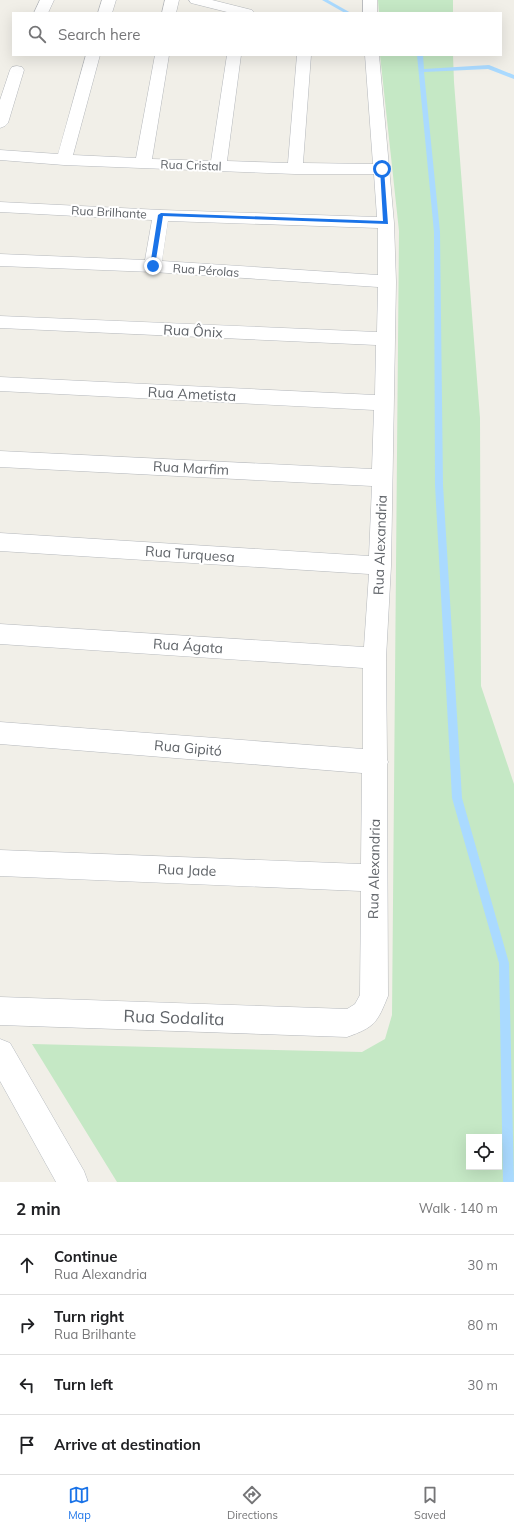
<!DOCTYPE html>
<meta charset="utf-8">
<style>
:root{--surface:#fff;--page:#f6f6f6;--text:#202124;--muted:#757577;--line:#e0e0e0;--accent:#1a73e8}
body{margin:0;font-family:Mulish,sans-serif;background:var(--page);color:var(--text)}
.controls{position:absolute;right:12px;bottom:12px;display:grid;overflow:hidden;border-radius:0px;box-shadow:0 4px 16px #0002}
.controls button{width:36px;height:36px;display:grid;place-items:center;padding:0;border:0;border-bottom:1px solid var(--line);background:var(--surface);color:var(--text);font:20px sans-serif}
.stop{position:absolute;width:12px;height:12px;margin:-9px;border:3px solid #1a73e8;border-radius:50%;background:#fff}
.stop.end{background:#1a73e8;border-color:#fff;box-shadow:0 1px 4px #0008}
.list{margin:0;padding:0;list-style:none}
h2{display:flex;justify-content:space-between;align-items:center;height:52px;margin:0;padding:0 16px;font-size:17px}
h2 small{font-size:13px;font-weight:400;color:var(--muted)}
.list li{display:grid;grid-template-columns:26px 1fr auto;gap:12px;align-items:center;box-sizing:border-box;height:60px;padding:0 16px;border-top:1px solid var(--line)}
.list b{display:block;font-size:15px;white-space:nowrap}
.list p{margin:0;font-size:13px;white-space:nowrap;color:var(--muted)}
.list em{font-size:13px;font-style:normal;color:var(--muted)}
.icon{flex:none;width:22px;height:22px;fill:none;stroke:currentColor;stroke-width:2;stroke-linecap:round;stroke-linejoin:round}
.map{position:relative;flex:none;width:514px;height:1182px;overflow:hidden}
.search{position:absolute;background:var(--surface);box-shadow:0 4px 16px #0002;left:12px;right:12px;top:12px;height:44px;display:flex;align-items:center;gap:10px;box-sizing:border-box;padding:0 14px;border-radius:0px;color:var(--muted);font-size:15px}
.sheet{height:292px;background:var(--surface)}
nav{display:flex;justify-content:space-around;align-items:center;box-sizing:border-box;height:56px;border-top:1px solid var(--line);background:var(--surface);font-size:11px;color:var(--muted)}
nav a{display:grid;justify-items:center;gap:2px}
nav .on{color:var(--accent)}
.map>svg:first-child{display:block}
</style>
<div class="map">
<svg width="514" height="1182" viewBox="0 0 514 1182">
<rect width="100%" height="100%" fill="#f1efe8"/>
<!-- green -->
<path fill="#c5e8c5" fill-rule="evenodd" d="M378,0H453V13H379Z
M380,55H453L454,82L480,418L481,686L514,784V1182H117L32,1044L362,1052L385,1039L392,1015L399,231ZM469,1137H499V1167H469Z"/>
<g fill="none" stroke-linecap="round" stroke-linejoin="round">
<!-- stream -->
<path fill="#aadaff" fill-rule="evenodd" d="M322,0H328L351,13H345Z
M417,55H423L424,69L489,65L514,75V79L488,69L424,72L440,232L443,485L462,798L509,963L514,1182H503L499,963L452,798L435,485L434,232Z"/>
<defs>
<path id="minor" d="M40,0H54L48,13H34Z
M102,0H116L112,13H98Z
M165,0H179L176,13H162Z
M189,0H212L252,10L254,13H231L191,3Z
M363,0H377V13H363Z
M86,55H100L73,155L136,158L155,55H169L152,159L211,161L227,55H241L227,161L288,163L297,55H311L303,163L373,164L365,55H379L394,223L396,282L391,566L386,658L387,759L388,762L387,765L388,996C377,1023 375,1027 347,1037L0,1025V997L347,1009L355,1004L360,995L361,891L0,876V850L361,864L362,773L0,744V722L363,749V668L0,644V624L364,647L369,574L0,551V533L369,556L372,486L0,467V451L372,469L374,410L0,391V377L375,395L376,345L0,328V316L377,332L378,287L153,272L0,266V254L145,260L152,220L0,212V202L161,210L377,217L374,174H295L64,165L0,160V150L58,154ZM168,221L378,228V275L162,261Z
M17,66L22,67L24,70L8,123L5,126L0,128V100L10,70L12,67Z"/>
<path id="secondary" d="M0,1039L10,1043L84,1171L88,1182H56L0,1081Z"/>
</defs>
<!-- minor casing -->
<use href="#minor" stroke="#b5b8bc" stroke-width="1"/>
<!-- secondary casing -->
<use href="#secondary" stroke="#b6babf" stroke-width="1"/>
<!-- minor -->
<use href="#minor" fill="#fff" fill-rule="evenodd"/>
<!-- secondary -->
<use href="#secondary" fill="#fff" fill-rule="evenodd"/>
</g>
<!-- route -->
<path fill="#1a73e8" d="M380,168L384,169L388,224L163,216L155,266L153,268L150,266L158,215L161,213L383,221Z"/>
<g text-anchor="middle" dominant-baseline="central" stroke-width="4" stroke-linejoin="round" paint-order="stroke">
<!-- far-street labels -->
<g font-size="12" fill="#5f6368" stroke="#fff">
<text transform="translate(191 165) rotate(2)">Rua Cristal</text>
<text transform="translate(109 212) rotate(3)">Rua Brilhante</text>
<text transform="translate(206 270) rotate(4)">Rua Pérolas</text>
</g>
<!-- street labels -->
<g font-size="14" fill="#5f6368" stroke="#fff">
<text transform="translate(193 331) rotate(3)">Rua Ônix</text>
<text transform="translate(192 394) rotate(3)">Rua Ametista</text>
<text transform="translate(191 468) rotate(3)">Rua Marfim</text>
<text transform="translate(380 545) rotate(-88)">Rua Alexandria</text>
<text transform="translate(190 554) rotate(4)">Rua Turquesa</text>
<text transform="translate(188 646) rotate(4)">Rua Ágata</text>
<text transform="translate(188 748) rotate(5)">Rua Gipitó</text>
<text transform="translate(374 869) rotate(-89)">Rua Alexandria</text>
<text transform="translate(187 870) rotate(2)">Rua Jade</text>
</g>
<!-- near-street labels -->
<g font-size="17" fill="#5f6368" stroke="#fff">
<text transform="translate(174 1017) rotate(2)">Rua Sodalita</text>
</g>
</g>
</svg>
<div class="controls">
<button><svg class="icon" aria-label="locate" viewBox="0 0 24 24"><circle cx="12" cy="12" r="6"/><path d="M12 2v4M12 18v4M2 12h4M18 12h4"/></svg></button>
</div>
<div class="stop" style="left:382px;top:169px"></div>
<div class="stop end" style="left:153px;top:266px"></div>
<div class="search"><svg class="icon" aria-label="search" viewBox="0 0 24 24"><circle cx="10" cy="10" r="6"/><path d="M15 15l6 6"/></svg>Search here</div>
</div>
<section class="sheet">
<h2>2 min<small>Walk · 140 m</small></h2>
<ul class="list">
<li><svg class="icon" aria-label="ahead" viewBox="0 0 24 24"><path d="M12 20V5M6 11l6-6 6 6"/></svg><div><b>Continue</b><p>Rua Alexandria</p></div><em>30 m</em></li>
<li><svg class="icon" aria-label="right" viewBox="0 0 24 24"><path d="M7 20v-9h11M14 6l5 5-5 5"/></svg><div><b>Turn right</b><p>Rua Brilhante</p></div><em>80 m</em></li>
<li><svg class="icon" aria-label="left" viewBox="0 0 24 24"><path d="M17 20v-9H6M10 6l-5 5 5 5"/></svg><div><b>Turn left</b></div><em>30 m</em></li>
<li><svg class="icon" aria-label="arrive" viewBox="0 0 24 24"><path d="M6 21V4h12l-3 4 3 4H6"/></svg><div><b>Arrive at destination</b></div></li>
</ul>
</section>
<nav>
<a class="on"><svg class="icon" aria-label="map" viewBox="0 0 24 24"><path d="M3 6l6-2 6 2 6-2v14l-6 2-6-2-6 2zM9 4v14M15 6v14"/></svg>Map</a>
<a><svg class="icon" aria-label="directions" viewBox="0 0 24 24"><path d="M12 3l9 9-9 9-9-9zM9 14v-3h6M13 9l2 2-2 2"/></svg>Directions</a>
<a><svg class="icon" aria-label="saved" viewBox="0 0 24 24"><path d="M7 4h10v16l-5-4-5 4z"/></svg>Saved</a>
</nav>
